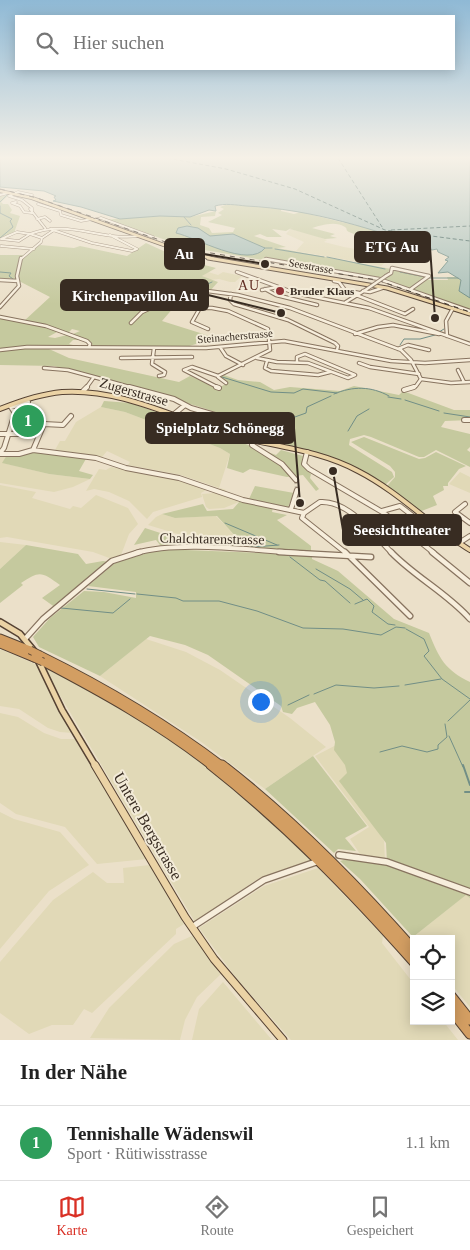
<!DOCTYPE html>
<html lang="de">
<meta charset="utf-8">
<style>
:root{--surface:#fff;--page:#f6f6f6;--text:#222;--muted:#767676;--line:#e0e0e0;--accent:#d93025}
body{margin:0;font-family:Georgia,serif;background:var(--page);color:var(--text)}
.controls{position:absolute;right:15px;bottom:15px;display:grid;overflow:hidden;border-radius:0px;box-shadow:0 2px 12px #0003}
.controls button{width:45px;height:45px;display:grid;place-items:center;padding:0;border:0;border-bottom:1px solid var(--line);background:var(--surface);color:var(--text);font:25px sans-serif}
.you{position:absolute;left:260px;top:701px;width:18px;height:18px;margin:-12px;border:4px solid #fff;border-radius:50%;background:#1a73e8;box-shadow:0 0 0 8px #1a73e833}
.badge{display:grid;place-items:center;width:32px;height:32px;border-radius:50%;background:var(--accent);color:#fff;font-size:16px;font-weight:700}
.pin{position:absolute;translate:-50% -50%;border:2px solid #fff;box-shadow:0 1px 5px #0006}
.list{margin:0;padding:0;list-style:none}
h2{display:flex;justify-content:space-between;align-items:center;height:65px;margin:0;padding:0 20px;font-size:21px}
h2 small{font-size:16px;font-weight:400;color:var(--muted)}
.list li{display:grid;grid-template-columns:32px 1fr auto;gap:15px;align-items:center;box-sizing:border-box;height:75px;padding:0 20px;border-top:1px solid var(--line)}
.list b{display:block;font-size:19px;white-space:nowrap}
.list p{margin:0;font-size:16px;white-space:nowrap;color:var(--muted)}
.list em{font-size:16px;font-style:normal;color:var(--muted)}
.icon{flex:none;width:28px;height:28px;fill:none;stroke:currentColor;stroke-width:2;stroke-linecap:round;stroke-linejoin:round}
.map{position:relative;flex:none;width:470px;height:1040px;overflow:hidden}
.search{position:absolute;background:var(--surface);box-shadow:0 2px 12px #0003;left:15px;right:15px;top:15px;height:55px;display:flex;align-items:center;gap:12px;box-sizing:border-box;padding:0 18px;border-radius:0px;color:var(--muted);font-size:19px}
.sheet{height:140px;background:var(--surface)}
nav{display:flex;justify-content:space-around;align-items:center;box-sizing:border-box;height:70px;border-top:1px solid var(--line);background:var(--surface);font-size:14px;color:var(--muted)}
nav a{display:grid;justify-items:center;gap:2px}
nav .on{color:var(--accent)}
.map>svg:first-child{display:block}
</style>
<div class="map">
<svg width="470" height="1040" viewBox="0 0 470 1040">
<rect width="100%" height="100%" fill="#ebe0c9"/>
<!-- farmland -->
<path fill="#e1d9b7" d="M290,229L314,235L327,240L324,242L344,247L384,254L395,262H386L381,266L296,251L304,242L286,234Z
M208,272L218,275L223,272L242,276L235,282H230L219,279L210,280L202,276Z
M101,407L125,412L220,448L230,454L219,488L181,475L128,465L130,462L107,451L102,457L55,450L60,441H65L76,422Z
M0,455H7L3,463L49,474L90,479L73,487L54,492L0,483Z
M111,467L177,480L208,489L201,493L202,497L153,512L147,519L129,501L109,492L94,489L86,491L99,469L106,470Z
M460,472L470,477V493L449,484Z
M0,485L36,492L32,498L70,509L73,506L81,508L96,495L128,508L138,524L129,534L121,555L112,559L93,552L7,537L0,538Z
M220,488L226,490L225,492L239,502L224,508L209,509L206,507L202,494L215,493Z
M162,514L175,518L216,516L237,538L213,548L201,541L148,525L156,517Z
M0,542L26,545L0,569Z
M146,639L186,652L220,670L290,718L326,747L265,789L200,741L100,676Z
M0,649L35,664L73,733L60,732L48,728L19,709L0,706Z
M43,667L108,698L198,760L239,790L315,860L256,880L195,922Z
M0,713L18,717L44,733L61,739H76L148,857L147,859L97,864L65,827L16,814L0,803Z
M342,742L364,808L384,841L385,860L360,854L350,839L369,827L315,756Z
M0,812L14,819L60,832L89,865L49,891L0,949Z
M150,865L184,924L176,929V934L92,1013L84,1009L73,1025H52L29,1034L0,1013V962L53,900L93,872L107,883H124L123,868Z
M318,868L383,936L382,943L414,984V1021H443L458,1040H291L237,979L199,928L264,886Z
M467,894L470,898V1007L451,984V939L413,937Z
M194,935L221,974L197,997L185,1020L180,1040L90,1038L109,1008L174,944Z
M223,982L272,1040H192L199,1009Z"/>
<!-- green -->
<path fill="#c5c99e" d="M9,195L1,202L3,204H8L12,210L10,213L20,216L14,233L0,239V196Z
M228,204L281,208V211L294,214L301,212L337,221L381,231L408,241C401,244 397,241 390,239C378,237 362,238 349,232C345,230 348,229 345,227C335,220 319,226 312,228L335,234L330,236L337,238L325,239L290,229L293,227L286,231L272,229L282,237H267L260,234L254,236L286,247L277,248L424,275L429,280H448L447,277H461L470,297V311L381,280L187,247L106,220L149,215L190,217L216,211L215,216L201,217L200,225L209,228L212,233L233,232L235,228L208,222L222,215L218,213L224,209L220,207Z
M146,243L181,259L216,268L202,276L218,282L210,291L167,283L161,284L147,293L189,302L186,306H175L162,321L216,338L186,347L93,346L91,342L73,334L80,331L72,329L67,334L57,332L48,337L55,338L67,335L80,340H73L69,344L77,346L0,349V317L24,321L50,297L17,280H0V255H24L40,245L74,248L80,246L127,256Z
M14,349H49L69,358L179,382L190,376L218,388L226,384L219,377L224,375L238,380L260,382L274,390L290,387L340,391L354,386L399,395L403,391L454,410H470V420L445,421L441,427L470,434V447L467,450L470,452V467L436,450L424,457H419L371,437L364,435L350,439L349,445L392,472L394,477L385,485C342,457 301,449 251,438L250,436L252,433L261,431L254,432C248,418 190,406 174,398L54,366L0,365V351Z
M104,401L131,403L276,455L281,450L303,456L302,464L311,474L310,478L319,489L316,491L303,475L287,477L250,469L243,473L227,468L230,454L220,448L125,412L101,407Z
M364,437L419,459L425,458L436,452L466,466L459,469L448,483V486H443L444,490L433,496L437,505L419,512L387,486L395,477V472L390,466L351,442Z
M33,450L87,457L79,471L93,475L90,479L49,474L2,463L7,455Z
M255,486L294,493L288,507L249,499Z
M240,501L273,507L272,512L287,515L277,520L311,546V552L213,548L237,538L217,516L175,518L162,514L203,504L207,511L233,509Z
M145,528L200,546L160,545L156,540L134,545Z
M26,545L78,554L86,564L103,561L109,562L56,608L42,598L60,585C42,572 40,570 21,583L23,585L0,603V569Z
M160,549L312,555V559L338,571L394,619L429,633C439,658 445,670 470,682V892L387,862L386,843L339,781L347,773L345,765L334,750L335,742L330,725L315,702L297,708L292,714L283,712L281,706L208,655L185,645L150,636L100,676L39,647L33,637L50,618L84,591L104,592L136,598V592L88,586L115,563Z
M313,756L367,826L345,838L356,851L338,849L334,853L265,789Z
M347,859L386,865L470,896V898L466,895L413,937L360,879L340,861Z"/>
<!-- water -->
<path fill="#aac0b9" stroke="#718e86" d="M0,158H470V298L459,291L461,280L448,272L438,273L448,261L445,260L449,257L438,252L437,249L432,250C376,230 312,209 246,206C236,205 225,203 215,206L216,211L209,210L190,217L160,216L120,219L81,207L53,201L56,200L54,197L56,196L44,191L0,187Z
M187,226L198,228L210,236L233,234L265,248C249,269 195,237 176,233L178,228Z"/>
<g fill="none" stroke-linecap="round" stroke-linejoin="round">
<!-- stream-far1 -->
<path stroke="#718e86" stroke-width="1" d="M0,202L8,194
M0,206V213L12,219L10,221L13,227L0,238
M184,217L191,225
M265,248H272
M275,249L324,257
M327,257L385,269
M0,272L11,273L9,276L13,279
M400,272L425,277
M429,278H458
M199,288L212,282
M11,292L18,285L17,281
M439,332L444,329
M400,345L404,339H420L435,335
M196,367L202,369
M222,377L271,392L294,393L303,389L337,393
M334,394C353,386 371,386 389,396
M388,397L401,399
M405,400L439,411
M444,413L470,417
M291,421L292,418L306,413L307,407L331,396
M348,431L357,416L369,409
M225,523L277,545
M220,546L238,540L253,547L279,545
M290,557L320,580L325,581L350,603
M316,569L350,589L363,600
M87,589L135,594
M137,594L176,598L183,601H219L257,611L303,628L343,629L381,635L396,627L405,628
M355,604L367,599L374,606L372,612L388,624L395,625
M61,608L113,613L130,599
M406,629L424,639L429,651L424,656L442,679L470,699
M405,685L441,679
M314,694L336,685L374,688L399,686
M288,705L309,695
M448,721L470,700
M449,736L463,767
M380,752L402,746L427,752L438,749V745L447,737L445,724"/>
<!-- stream -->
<path stroke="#718e86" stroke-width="2" d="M463,765L470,785
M465,792H470"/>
<!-- ferry -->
<path stroke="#325753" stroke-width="1" stroke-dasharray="4 2.5" stroke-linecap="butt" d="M167,158L226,169L295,189L385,230L470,241
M338,158L384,230
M391,230L470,226"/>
<!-- minor-tunnel -->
<path stroke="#c7bca8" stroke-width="4" stroke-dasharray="4 2" stroke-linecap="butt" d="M296,480L297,490"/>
<defs>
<path id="minor-far4" d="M0,195L8,193
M32,195L18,192L9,196L22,200L32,208V213
M16,202L12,203L20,206L24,212L32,213
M38,204L60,211L61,215L81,221L92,219
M30,209L45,228
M37,219L45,217L50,221
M95,220L101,218L153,237
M50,229L92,243L132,251L137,249
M17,232L30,234L19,241L1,239Z
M110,235L137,249
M42,238L54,230
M1,246L34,249
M21,259L41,242L42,238L30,234C69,219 100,241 139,236"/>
<path id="minor-far3" d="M266,259L379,279L470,311
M237,272L295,293L369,308L470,344
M386,276L391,273L392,268L429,276L411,289
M0,280L18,281
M334,281L339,282L345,290L359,293
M177,287L238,295L290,308L401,350L411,360L421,379L416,386L411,388
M265,289L276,295L317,305
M262,290L277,287
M363,291L370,292L382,288
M231,294L230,300L234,304L288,320L335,343L338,346L337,350
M356,295L405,314L413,309
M346,302L367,289
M0,307L19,286L17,276L21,258
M200,308L192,322L208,329
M0,317L46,326L87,341L90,344L89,347
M131,323L142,312L153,307L212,308L228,311L268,329L270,350L218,376L192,367L184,370L219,388
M355,334L378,327L393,325L439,334
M447,336L446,321L453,308
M220,347L226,356L243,365
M154,348L152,364L165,372L164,375L159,376
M398,349L408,345L429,350
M0,350L27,347L206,348L284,341L391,361L425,363L470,360
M121,358L192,357
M257,358L277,362L308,363L348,378L355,375L305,354L297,357V362
M267,361L265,368L271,371L318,375L330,372
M359,363L370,367L419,374
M44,368L68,370L94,377
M458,370L464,382
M218,377L226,383
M421,379L451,383L470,382
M86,388L94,377L133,388"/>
<path id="minor-far2" d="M129,387L174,399L191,408L239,422L251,429L247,439
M216,387L219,388
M404,390L414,387
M83,391L87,387
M173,415L185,405
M464,420H470
M0,434H38
M252,440V445L282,464L296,480
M33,450L44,424L63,425L71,416
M307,452L304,464L309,469L384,513L434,553
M0,453L4,448L15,413L11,407L28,402
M0,454H19L33,450L96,458L126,468L179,478L243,500L304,513
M465,504L455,512L470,523
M291,509L297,490
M382,511L400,506L432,531
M304,513L320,502C349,500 374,535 392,553
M304,513L302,518L346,553
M459,543L470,536
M136,553C181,540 255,551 303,553"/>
<path id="minor-far1" d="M279,552L371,557
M345,552L410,616
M391,552C415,577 447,593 470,619
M432,552L470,583
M25,639L43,619L112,561L140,552"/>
<path id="minor" d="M339,855L387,862L470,892
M192,927L264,880L316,862"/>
<path id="major-far4" d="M0,191L32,198L164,245L214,259"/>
<path id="major-far3" d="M208,258L387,288L470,314"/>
<path id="major-far2" d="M0,409C20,401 40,394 62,392C124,388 180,421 238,437C279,447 321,451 358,471C399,492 431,526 470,550"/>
<path id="major-far1" d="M0,622L20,634L34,651
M38,660L62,710L96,767"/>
<path id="major" d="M95,765L185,917L214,959L283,1040"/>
<path id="highway-far1" d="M0,638L30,650
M0,644L34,658
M40,655C105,687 166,723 224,767
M43,662C102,693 160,725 213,767"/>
<path id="highway" d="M211,765C286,824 351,891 414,962
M222,765C293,820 355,883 414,950
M451,996L470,1020
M451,1010L470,1034"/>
</defs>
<!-- minor-far4 casing -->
<use href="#minor-far4" stroke="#87735f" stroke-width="3"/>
<!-- minor-far3 casing -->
<use href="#minor-far3" stroke="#87735f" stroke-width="4.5"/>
<!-- minor-far2 casing -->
<use href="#minor-far2" stroke="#87735f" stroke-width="6"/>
<!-- minor-far1 casing -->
<use href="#minor-far1" stroke="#87735f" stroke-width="7"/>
<!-- minor casing -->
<use href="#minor" stroke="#87735f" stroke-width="8"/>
<!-- major-far4 casing -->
<use href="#major-far4" stroke="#554233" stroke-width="4"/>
<!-- major-far3 casing -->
<use href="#major-far3" stroke="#554233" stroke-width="5"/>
<!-- major-far2 casing -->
<use href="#major-far2" stroke="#554233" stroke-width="6"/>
<!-- major-far1 casing -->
<use href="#major-far1" stroke="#554233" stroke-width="8"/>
<!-- major casing -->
<use href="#major" stroke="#554233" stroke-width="9"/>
<!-- highway-far1 casing -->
<use href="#highway-far1" stroke="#554233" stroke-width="9"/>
<!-- highway casing -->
<use href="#highway" stroke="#554233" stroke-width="11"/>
<!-- minor-far4 -->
<use href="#minor-far4" stroke="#f7eedc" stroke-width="2"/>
<!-- minor-far3 -->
<use href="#minor-far3" stroke="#f7eedc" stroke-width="2.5"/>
<!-- minor-far2 -->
<use href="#minor-far2" stroke="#f7eedc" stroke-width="4"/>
<!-- minor-far1 -->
<use href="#minor-far1" stroke="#f7eedc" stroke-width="4.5"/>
<!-- minor -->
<use href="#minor" stroke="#f7eedc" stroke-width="5.5"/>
<!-- major-far4 -->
<use href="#major-far4" stroke="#ebd3a5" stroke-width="2.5"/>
<!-- major-far3 -->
<use href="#major-far3" stroke="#ebd3a5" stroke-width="3"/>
<!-- major-far2 -->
<use href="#major-far2" stroke="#ebd3a5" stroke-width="4"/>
<!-- major-far1 -->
<use href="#major-far1" stroke="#ebd3a5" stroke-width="5"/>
<!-- major -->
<use href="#major" stroke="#ebd3a5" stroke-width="7"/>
<!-- highway-far1 -->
<use href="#highway-far1" stroke="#d39e62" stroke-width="7"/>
<!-- highway -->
<use href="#highway" stroke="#d39e62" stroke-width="9"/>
<!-- rail -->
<path stroke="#382c22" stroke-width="1" stroke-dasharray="5 5" stroke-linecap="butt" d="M0,189L37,198L186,249L377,280L470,312"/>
<defs>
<path id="minor-bridge" d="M367,289L386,276"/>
<path id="highway-bridge" d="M30,650L40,655
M34,658L43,662"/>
</defs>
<!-- minor-bridge casing -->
<use href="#minor-bridge" stroke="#87735f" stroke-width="4.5" stroke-linecap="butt"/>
<!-- highway-bridge casing -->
<use href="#highway-bridge" stroke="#554233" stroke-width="9" stroke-linecap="butt"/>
<!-- minor-bridge -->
<use href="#minor-bridge" stroke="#f7eedc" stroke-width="2.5"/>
<!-- highway-bridge -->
<use href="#highway-bridge" stroke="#d39e62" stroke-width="7"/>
</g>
<!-- sky -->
<linearGradient id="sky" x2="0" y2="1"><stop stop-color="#8fb9d5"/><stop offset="0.52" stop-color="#f6f1e7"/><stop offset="1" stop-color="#f6f1e7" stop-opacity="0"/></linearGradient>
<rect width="470" height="304" fill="url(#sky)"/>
<!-- markers -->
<circle fill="#913437" stroke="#f3ebd8" stroke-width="2" cx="280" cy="291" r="5"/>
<g text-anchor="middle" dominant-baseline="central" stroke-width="4" stroke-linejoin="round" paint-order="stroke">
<!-- far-street labels -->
<g font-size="11" fill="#382c22" stroke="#f3ebd8">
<text transform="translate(311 266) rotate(10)">Seestrasse</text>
<text transform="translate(235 336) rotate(-5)">Steinacherstrasse</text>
</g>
<!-- far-poi labels -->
<g font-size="11" font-weight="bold" fill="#382c22" stroke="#f3ebd8" text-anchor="start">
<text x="290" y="291">Bruder Klaus</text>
</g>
<!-- far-quarter labels -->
<g font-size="14" letter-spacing="1" fill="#622f24" stroke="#f3ebd8">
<text x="249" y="285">AU</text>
</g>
<!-- street labels -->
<g font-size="14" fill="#382c22" stroke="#f3ebd8">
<text transform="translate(134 392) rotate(16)">Zugerstrasse</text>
<text transform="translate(212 539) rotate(1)">Chalchtarenstrasse</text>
</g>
<!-- near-street labels -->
<g font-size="16" fill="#382c22" stroke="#f3ebd8">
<text transform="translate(148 826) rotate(60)">Untere Bergstrasse</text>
</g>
</g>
<!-- callouts -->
<path fill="none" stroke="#382c22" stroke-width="2" d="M435 318L430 247M265 264L204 254M281 313L208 295M300 503L294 428M333 471L343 530"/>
<g fill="#382c22" stroke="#f3ebd8" stroke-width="2">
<circle cx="435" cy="318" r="5"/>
<circle cx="265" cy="264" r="5"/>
<circle cx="281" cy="313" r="5"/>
<circle cx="300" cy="503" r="5"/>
<circle cx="333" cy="471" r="5"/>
</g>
<g fill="#382c22" stroke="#382c22" stroke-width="2">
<rect x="355" y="232" width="75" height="30" rx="5"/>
<rect x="165" y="239" width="39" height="30" rx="5"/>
<rect x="61" y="280" width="147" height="30" rx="5"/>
<rect x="146" y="413" width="148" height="30" rx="5"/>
<rect x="343" y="515" width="118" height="30" rx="5"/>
</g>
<g font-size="15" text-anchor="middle" font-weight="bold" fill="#fff">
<text x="392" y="252">ETG Au</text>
<text x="184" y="259">Au</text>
<text x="135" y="301">Kirchenpavillon Au</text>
<text x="220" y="433">Spielplatz Schönegg</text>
<text x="402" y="535">Seesichttheater</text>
</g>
</svg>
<div class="controls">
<button><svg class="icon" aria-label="locate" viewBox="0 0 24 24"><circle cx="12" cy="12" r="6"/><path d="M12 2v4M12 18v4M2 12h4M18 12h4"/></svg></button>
<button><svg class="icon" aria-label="layers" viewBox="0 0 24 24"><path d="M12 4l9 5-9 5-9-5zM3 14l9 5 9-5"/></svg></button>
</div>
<div class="you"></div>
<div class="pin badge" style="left:28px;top:421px;background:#2e9e5b">1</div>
<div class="search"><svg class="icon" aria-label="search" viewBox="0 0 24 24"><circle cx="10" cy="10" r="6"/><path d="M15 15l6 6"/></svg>Hier suchen</div>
</div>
<section class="sheet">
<h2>In der Nähe<small></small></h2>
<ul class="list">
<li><span class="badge" style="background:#2e9e5b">1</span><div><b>Tennishalle Wädenswil</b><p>Sport · Rütiwisstrasse</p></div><em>1.1 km</em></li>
</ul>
</section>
<nav>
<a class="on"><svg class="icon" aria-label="map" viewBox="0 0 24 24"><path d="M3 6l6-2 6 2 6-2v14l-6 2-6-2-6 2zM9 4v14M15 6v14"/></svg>Karte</a>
<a><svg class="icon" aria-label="directions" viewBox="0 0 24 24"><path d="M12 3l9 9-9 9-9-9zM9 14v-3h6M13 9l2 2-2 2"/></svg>Route</a>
<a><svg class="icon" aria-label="saved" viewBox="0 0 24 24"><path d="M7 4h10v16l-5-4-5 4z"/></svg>Gespeichert</a>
</nav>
